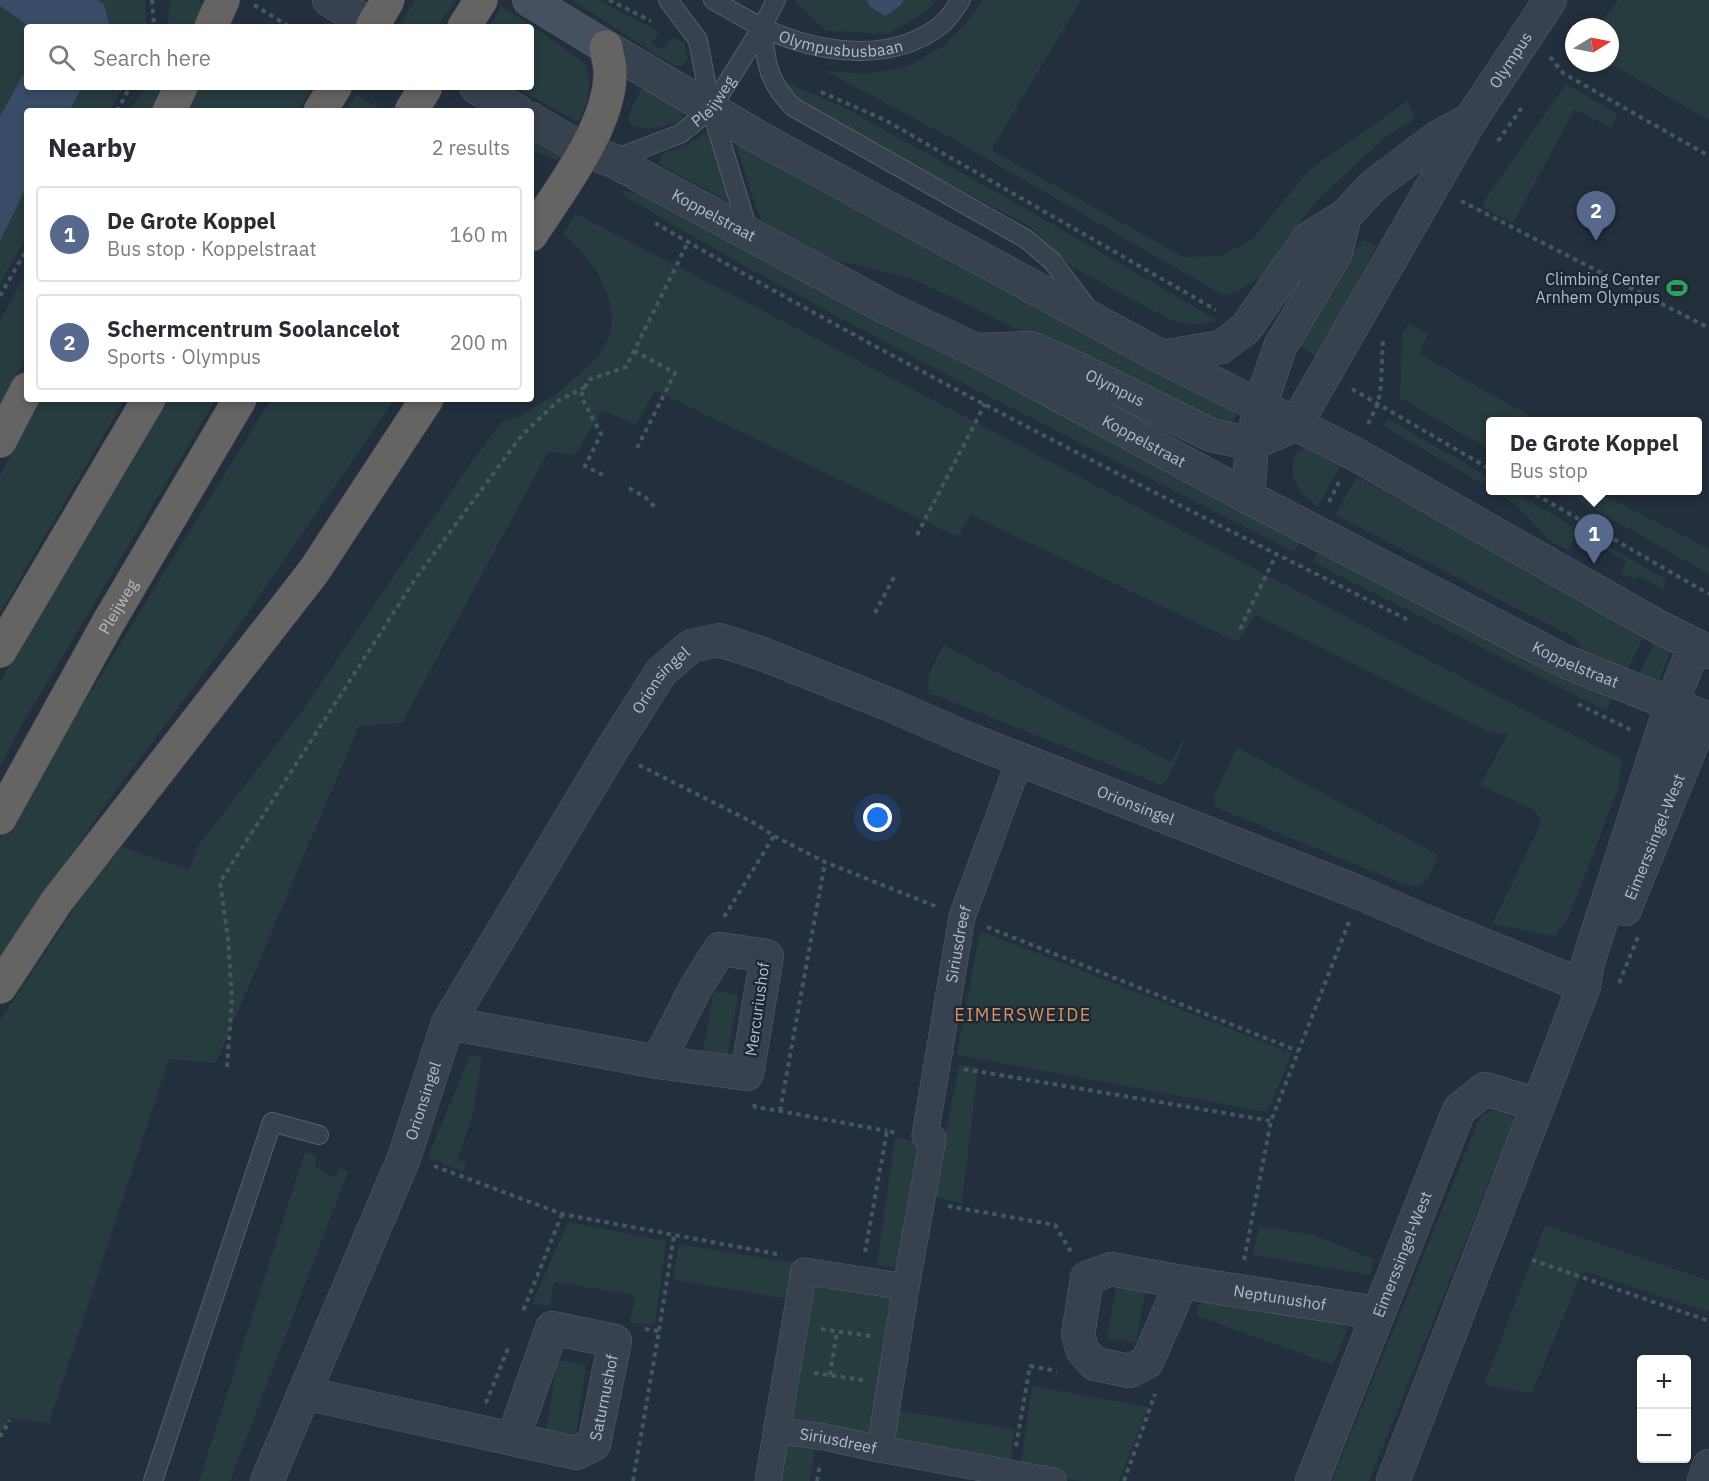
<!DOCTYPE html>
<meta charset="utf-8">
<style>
:root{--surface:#fff;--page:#f2f2f3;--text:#2b2b33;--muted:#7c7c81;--line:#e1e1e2;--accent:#56698c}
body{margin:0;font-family:"IBM Plex Sans",sans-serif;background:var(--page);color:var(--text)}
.controls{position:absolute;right:18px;bottom:18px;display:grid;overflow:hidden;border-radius:6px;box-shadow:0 3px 9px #0003}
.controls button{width:54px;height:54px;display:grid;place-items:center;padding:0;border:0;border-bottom:2px solid var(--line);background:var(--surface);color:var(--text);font:30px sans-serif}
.compass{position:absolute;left:1565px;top:18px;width:54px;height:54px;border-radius:50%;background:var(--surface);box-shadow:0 3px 9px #0003;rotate:80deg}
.you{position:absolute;left:878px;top:818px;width:21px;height:21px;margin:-15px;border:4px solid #fff;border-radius:50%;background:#1a73e8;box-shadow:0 0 0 9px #1a73e833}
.badge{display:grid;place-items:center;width:39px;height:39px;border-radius:50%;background:var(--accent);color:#fff;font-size:20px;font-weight:700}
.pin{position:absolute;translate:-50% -50px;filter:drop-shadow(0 2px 3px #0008)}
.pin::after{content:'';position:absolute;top:32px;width:21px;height:18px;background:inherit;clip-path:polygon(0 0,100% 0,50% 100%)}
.popup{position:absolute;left:1486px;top:417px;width:216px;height:78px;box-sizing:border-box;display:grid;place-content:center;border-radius:6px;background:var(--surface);filter:drop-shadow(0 2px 4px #0005);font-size:20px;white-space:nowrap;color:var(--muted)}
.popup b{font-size:22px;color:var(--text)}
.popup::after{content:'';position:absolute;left:50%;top:100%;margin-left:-12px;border:12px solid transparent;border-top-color:var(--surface)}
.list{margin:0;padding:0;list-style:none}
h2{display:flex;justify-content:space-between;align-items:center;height:78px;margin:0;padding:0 24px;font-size:26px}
h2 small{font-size:20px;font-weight:400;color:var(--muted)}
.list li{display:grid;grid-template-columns:39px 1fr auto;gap:18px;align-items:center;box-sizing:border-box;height:96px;margin:0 12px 12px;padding:0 12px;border:2px solid var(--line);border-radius:6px}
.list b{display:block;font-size:22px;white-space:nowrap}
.list p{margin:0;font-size:20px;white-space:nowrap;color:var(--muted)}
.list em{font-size:20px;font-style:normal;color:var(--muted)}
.icon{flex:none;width:33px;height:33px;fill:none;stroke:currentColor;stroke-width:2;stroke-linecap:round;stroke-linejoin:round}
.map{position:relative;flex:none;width:1709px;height:1481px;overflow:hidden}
.search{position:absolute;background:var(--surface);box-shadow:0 3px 9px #0003;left:24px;top:24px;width:510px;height:66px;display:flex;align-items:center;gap:15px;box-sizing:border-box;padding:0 21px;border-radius:6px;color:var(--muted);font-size:22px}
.panel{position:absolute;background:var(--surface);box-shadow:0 3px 9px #0003;left:24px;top:108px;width:510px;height:294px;border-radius:6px}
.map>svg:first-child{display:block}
</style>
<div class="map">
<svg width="1709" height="1481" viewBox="0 0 1709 1481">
<rect width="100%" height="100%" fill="#242f3e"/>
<!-- green -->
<path fill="#263c3f" d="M98,0H145L147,27H109L104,5Z
M170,0H196L204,4L193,27H168Z
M415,0H456L437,27H410L402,22Z
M572,0H599L659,32L651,44L664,49L671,37L684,42L688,59C684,65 681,67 673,65Z
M797,0H867L869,6H900L904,0H936L927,11L888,34L827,31L795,3Z
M983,0H1081L991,150L1184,257L1221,256L1252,240L1308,171L1407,101L1416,118L1384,138L1318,200L1286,239L1267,273L1239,291L1226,295L1219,293L953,139L825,71L867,74L908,66L944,46L967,22Z
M1618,0H1709V120L1609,63L1610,27H1598Z
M0,6L30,27H27V68L0,116Z
M501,6C514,15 581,57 585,65C593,84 588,101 580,119L576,121L515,87H531V27H490Z
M786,82L849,110L1026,209L1217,320C1195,327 1185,326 1165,317L1072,267L1031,227L803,106L785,85Z
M1566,84L1618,114L1611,128L1575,109L1513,223L1486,209L1482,204Z
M82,87H123L109,111H69Z
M145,87H162L150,111H129Z
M200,87H312L298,111H188Z
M646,88L681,110L683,114L682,119C666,127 646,133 630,124L628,117L640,91Z
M356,95L384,111H345Z
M710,130L733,204L659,164L663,153L683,147Z
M531,133L562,151L558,161L531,150Z
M739,146H741L800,180L1237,414L1228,430L1097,370L958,300L910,278L836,260L769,225L761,219L756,207L737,148Z
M27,186V237L0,283V241Z
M624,191L640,194L873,316L1303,536L1294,552C1069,437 841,325 624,196Z
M576,214L756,307L1501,698L1623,760L1617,792L1568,919L1554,936L1492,924L1541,823L1535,810L1480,785L1508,734L1491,733L1256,615L1237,642L971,515L957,537L655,390L636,425L602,410L575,455L548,452L402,723L359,726L216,1063L169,1059L49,1423L10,1418L0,1433V1020L87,890L122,846L147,856L189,870L198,846L302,711L472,461L502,422L520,416L558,393L598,357L610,335L612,316L608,295L596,270L583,253L563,234Z
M1364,240L1376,246L1319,359L1294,342L1342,264Z
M27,270V355L0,409V321Z
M1409,324L1428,334L1420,354L1539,421L1490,422V450L1400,398L1402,334Z
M40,399H125L0,613V476Z
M167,399H216L21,726L0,767V682L85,535Z
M271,399H395L233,634L106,804L0,959V839Z
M1388,419L1490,478V488L1383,426Z
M1304,448L1340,466L1318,507L1302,494L1293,477V465L1296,453Z
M1357,477L1646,632L1627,671L1584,653L1575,638L1335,515Z
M1494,491H1512L1579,530L1568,551L1548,539L1517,506Z
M1562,491H1596L1709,549V574Z
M1587,534L1667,580L1663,589L1638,576L1636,580L1621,573L1626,561L1585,539Z
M1321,546L1615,695L1606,711L1313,562Z
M1657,639L1670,649V653L1658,683L1638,675Z
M944,645L1171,762L1183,740L1185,741L1166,782L1161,785L930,693C923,677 937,660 944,645Z
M1237,747L1438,855C1434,864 1429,883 1419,886C1414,888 1408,885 1403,884L1215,807L1214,796Z
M980,931L1292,1053L1267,1112L957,1055Z
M714,991L738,995L727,1060L702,1056Z
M470,1055L482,1058L472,1118L457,1160L466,1163L463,1172L428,1157Z
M959,1065L978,1067L962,1204L934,1196Z
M1492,1110L1502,1112L1519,1120L1505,1156L1500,1155L1369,1481H1332L1477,1124L1482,1115Z
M895,1138L925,1142L907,1269L877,1265Z
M305,1152L317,1156L315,1167L336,1178L339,1167L348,1172L230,1481H199Z
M568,1222L666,1241L655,1325L630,1323L635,1295L554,1282L550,1306L532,1304Z
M1545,1225L1709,1281V1312L1585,1271L1578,1281L1532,1393L1484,1385Z
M1259,1226L1314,1235L1375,1260L1370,1275L1253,1255Z
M679,1244L801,1264L795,1300L673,1280Z
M1118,1276L1147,1281L1136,1343L1107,1338Z
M811,1284L899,1297L875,1440L787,1425Z
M1204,1301L1342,1322L1348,1328L1333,1365L1197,1316L1198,1307Z
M557,1360L586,1365L576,1434L547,1430Z
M1032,1386L1148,1407L1119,1481H1081L1020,1471Z
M896,1410L1015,1429L1009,1468L889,1448Z
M785,1438L816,1443L810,1481H777Z"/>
<!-- water -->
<path fill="#394c67" d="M0,0H98L104,4L110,26L109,27H30L0,6Z
M867,0H904L900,6L885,16L869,6Z
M27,68V87H82L69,111H27V186L0,241V116Z"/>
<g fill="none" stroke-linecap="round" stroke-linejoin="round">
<defs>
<g id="service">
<path d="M668,0L698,40L711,109L749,233"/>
<path id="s1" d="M713,0C729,9 745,19 761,27C817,53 890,65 941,25C949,19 955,8 961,0"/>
<path d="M762,27C766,62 767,81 793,107L1026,239L1052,261L1089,310"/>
<path id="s2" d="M612,160L680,134L711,109L762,27L776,0"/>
<path d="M153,1481L272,1122L319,1135"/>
</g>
<g id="pedestrian">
<path id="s3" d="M776,1430L825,1437L880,1449L906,1287L933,1138L925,1136L962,917L1020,759"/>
<path d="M880,1449L1053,1481"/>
<path d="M768,1481L804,1271L906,1287"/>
</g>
<g id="minor">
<path id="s4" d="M976,350L1031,348L1072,366L1211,435L1252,444L1296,424L1471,119L1550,0"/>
<path d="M1162,357L1221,347L1246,328L1308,239L1345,216L1373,186L1438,137L1470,120"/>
<path d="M1248,497L1252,444L1260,406L1280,347L1336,252L1345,216"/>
<path id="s5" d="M1625,909L1703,717"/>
<path d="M448,1023L658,1062L695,989L720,949L767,956L747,1074L658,1062"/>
<path d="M1111,1269L1182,1282L1147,1362L1130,1371L1095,1364L1083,1351L1078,1335L1087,1278Z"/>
<path id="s6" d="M1182,1282L1378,1313"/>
<path id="s7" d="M304,1393L576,1453L594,1444L615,1341L552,1328L513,1439"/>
<path id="s8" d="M267,1481L404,1158L448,1023L611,751L661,672L691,646L719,640L760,653L888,704L973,741L1360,893L1429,923L1584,986"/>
<path id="s9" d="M1312,1481L1459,1110L1485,1089L1538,1105"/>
<path d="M1393,1481L1584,986L1588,962L1671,705"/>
<path d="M1704,1481L1709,1466"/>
</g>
<g id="tertiary">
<path d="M329,0L375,27"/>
<path d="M606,47L763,140L1162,357L1353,453L1657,626L1709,652"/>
<path d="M476,87L517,111"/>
<path id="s10" d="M531,119L585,151L612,160L887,308L976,350L1248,497L1564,661L1709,719"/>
<path d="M1671,705L1695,645"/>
</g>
<path id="secondary" d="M529,0L606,47"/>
<g id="trunk">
<path d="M211,27L223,0"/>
<path d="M464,27L481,0"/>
<path d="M169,111L181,87"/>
<path d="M320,111L335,87"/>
<path d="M531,235C559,191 609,128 610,75C611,66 607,56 606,47"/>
<path d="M0,441L27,389"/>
<path d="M0,651L149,399"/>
<path id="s11" d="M0,818L108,623L240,399"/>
<path d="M0,987L57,901L314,571L427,399"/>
</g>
</defs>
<!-- service casing -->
<use href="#service" stroke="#565f6c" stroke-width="20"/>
<!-- pedestrian casing -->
<use href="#pedestrian" stroke="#565f6c" stroke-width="27"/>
<!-- minor casing -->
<use href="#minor" stroke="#565f6c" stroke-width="34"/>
<!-- tertiary casing -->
<use href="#tertiary" stroke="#565f6c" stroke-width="34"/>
<!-- secondary casing -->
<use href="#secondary" stroke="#565f6c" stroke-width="34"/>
<!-- trunk casing -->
<use href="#trunk" stroke="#434c59" stroke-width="34"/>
<!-- path -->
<path stroke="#44595c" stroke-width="4" stroke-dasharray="4.5 4.5" stroke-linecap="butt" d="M152,0L154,27
M609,0L651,21
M254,5L290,27
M1550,57L1563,73L1709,156
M821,92L885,120L1216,310
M117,111L130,87
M1498,141L1523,106
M1461,201L1709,328
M655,223C901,366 1156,494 1410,621
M0,296L27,249
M634,351L675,373L636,450
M1352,389L1490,469
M1368,424L1378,404L1381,385L1383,339
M603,475L585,466L601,434L581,396L588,380L626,367L688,242
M629,488L645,497L656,508
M1528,490L1709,594
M1329,502L1339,482
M917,535L985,404
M1578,544L1587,525
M875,613L894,577
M1240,629L1277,553
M1578,704L1631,730
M639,765L756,824L774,836L825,862L935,906
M724,917L774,836
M987,927L1298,1051
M1619,983L1638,937
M227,1067L232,999L228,939L220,882L416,578L522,435L558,401L585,387
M964,1069L1271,1121
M754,1104L755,1107L780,1111L887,1131
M780,1111L825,862
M434,1166L562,1214L782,1255
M948,1206L1055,1225L1071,1252
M865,1252L887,1131L897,1133
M1244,1260L1271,1121L1349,922
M1532,1260L1709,1321
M525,1309H524L562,1214
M645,1329L659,1331
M821,1329L870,1336
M814,1373L863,1380
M830,1375L837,1331
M486,1403L509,1346
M0,1437L10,1420
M1016,1446L1030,1366L1057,1371
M633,1481L659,1331L674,1235
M817,1481L820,1464
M1124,1481L1155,1394"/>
<!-- service -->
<use href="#service" stroke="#38414e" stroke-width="18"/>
<!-- pedestrian -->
<use href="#pedestrian" stroke="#38414e" stroke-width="26"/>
<!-- minor -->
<use href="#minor" stroke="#38414e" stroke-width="33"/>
<!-- tertiary -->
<use href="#tertiary" stroke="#38414e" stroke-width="33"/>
<!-- secondary -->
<use href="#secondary" stroke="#465061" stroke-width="33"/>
<!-- trunk -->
<use href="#trunk" stroke="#656462" stroke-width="33"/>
<defs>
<path id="trunk-bridge" d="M372,27L388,0
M411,111L426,87"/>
</defs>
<!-- trunk-bridge casing -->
<use href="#trunk-bridge" stroke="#434c59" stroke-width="34" stroke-linecap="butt"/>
<!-- trunk-bridge -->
<use href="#trunk-bridge" stroke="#656462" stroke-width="33"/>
</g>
<!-- icons -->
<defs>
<symbol id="stadium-bare" viewBox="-9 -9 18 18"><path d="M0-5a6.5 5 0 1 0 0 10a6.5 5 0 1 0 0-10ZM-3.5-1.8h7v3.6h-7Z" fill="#2e9e5b" stroke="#1d2633" stroke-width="2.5" paint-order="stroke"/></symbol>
</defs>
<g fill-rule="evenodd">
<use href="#stadium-bare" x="1662" y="273" width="30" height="30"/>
</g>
<g text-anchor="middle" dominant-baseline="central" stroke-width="4.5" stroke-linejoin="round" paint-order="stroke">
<!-- street labels -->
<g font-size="16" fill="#b4bcc9" stroke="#1d2633">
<text stroke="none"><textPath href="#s1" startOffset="138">Olympusbusbaan</textPath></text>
<text stroke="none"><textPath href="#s4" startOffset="768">Olympus</textPath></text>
<text stroke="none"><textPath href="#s2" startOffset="120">Pleijweg</textPath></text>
<text stroke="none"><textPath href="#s10" startOffset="207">Koppelstraat</textPath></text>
<text stroke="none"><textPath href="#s4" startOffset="148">Olympus</textPath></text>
<text stroke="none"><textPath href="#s10" startOffset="693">Koppelstraat</textPath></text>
<text stroke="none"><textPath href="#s11" startOffset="242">Pleijweg</textPath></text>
<text stroke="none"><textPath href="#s10" startOffset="1179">Koppelstraat</textPath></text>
<text stroke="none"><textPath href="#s8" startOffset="897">Orionsingel</textPath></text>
<text stroke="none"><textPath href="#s8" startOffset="1420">Orionsingel</textPath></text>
<text stroke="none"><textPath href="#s5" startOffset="78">Eimerssingel-West</textPath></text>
<text stroke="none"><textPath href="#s3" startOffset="624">Siriusdreef</textPath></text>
<text transform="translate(757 1009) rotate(-82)">Mercuriushof</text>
<text stroke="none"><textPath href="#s8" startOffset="411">Orionsingel</textPath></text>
<text stroke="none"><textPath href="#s9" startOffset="244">Eimerssingel-West</textPath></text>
<text stroke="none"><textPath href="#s6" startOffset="99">Neptunushof</textPath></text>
<text stroke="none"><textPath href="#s7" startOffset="346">Saturnushof</textPath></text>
<text stroke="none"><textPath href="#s3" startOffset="63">Siriusdreef</textPath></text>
</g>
<!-- poi labels -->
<g font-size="16" fill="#b4bcc9" stroke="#1d2633" text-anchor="end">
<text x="1660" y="279">Climbing Center<tspan x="1660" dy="18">Arnhem Olympus</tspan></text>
</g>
<!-- neighbourhood labels -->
<g font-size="18" letter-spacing="1.5" fill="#d59563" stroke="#1d2633">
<text x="1023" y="1014">EIMERSWEIDE</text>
</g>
</g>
</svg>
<div class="controls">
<button>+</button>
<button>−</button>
</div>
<svg class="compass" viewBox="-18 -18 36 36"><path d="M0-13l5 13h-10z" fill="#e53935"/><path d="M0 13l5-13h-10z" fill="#7c7c81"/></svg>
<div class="you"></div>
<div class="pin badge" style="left:1594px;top:564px">1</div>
<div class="popup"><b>De Grote Koppel</b>Bus stop</div>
<div class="pin badge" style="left:1596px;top:241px">2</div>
<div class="search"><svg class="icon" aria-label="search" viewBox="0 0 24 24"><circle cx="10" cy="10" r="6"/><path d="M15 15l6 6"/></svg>Search here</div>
<section class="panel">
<h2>Nearby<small>2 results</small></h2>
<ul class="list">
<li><span class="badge">1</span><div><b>De Grote Koppel</b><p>Bus stop · Koppelstraat</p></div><em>160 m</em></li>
<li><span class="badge">2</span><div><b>Schermcentrum Soolancelot</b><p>Sports · Olympus</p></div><em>200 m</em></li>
</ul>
</section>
</div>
